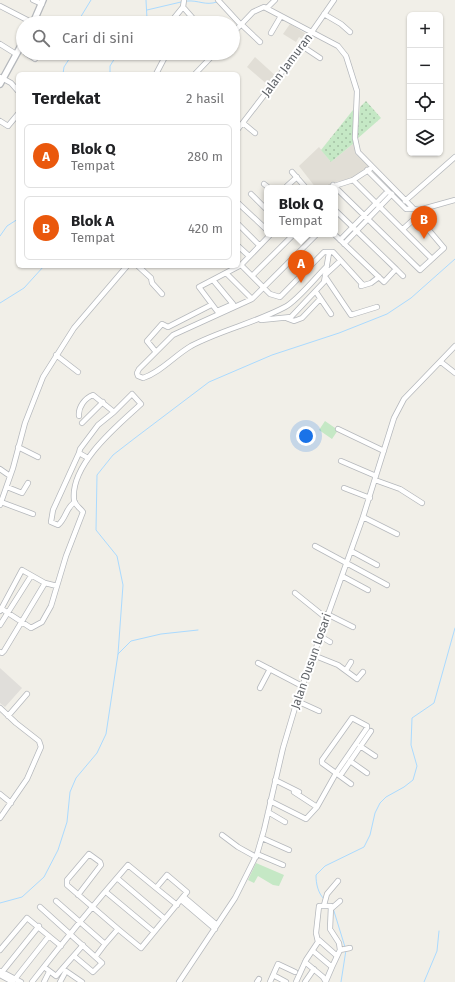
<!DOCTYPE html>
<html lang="id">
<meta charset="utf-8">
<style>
:root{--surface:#fff;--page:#f6f6f6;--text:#202124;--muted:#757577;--line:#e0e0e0;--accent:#ea580c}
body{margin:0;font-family:"Fira Sans",sans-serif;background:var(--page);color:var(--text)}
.controls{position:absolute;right:12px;top:12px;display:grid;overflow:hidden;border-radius:6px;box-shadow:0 1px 3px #0004}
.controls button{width:36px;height:36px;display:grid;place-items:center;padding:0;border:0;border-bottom:1px solid var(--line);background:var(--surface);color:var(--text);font:20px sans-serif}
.you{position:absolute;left:306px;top:436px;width:14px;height:14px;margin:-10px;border:3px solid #fff;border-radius:50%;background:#1a73e8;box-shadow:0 0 0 6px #1a73e833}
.badge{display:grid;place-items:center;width:26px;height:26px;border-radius:50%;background:var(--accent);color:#fff;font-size:13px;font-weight:700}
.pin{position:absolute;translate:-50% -33px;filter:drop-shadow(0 1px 2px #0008)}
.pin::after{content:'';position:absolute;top:21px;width:14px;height:12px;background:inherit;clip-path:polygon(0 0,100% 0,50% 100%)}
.popup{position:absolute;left:264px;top:185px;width:74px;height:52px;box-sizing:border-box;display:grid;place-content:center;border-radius:6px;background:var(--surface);filter:drop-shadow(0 1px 3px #0005);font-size:13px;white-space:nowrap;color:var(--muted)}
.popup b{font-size:15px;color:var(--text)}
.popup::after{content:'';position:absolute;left:50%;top:100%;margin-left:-8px;border:8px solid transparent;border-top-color:var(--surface)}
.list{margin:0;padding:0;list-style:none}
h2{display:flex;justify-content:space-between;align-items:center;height:52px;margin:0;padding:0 16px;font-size:17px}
h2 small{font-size:13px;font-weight:400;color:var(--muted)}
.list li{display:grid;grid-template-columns:26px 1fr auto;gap:12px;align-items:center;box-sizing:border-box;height:64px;margin:0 8px 8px;padding:0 8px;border:1px solid var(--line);border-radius:6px}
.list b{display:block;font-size:15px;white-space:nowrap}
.list p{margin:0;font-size:13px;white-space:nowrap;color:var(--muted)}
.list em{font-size:13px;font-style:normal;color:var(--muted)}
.icon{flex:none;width:22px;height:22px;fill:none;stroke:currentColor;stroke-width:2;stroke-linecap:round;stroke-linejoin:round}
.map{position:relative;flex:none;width:455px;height:982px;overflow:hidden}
.search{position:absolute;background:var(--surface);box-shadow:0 1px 3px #0004;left:16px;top:16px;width:224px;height:44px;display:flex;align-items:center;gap:10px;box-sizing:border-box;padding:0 14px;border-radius:22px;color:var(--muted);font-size:15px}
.panel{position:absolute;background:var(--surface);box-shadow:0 1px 3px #0004;left:16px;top:72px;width:224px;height:196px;border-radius:6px}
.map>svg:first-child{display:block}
</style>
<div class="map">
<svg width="455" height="982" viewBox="0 0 455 982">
<defs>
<pattern id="garden-dots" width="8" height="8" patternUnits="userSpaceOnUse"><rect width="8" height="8" fill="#c5e8c5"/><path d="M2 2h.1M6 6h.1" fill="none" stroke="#a3c0a4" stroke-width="1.8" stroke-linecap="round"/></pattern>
</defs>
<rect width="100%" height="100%" fill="#f1efe8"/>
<!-- industrial -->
<path fill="#e0deda" d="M0,668L22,688L5,707L0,703Z"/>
<!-- education -->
<path fill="#e1ded6" d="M290,24L308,35L304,40L299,37L296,42L283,34Z
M255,57L277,77L269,86L247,67Z
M354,143L355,153L369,167L353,178L336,182L325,188H316L299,166L319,147L331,162Z"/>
<!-- green -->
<path fill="#c5e8c5" d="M325,421L338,430L332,439L319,430Z
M256,863L284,875L279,886L273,885L258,876L254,883L248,880Z"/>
<!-- garden -->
<path fill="url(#garden-dots)" d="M366,101L381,118L357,139L360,107Z
M353,110L354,143L331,162L321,150Z"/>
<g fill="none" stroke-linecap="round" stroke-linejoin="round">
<!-- stream -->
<path stroke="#aadaff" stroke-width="1" d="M187,1C199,0 205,6 217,2
M147,10L181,2
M77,23L91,0
M145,23L147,19L146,0
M63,74L64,67L73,53
M110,74V66L118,53
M0,236L7,226L18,219
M0,303L24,288L44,266
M118,654L123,585L117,556L96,530L97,475L113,455L135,438L209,382L272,355L339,333L387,314L411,298L455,259
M324,899C318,893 316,884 316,875L325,866L364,847L370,835L375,813L380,803L386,797L404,787L413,780L417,766L411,745L412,718L434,703L455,628
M0,903L22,897L44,877L58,850L67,822L70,792L76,778L97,753L106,734L118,654L131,641L161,634L198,630
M333,908L345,947
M341,982L346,950
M424,982L437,951L439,931"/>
<defs>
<path id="minor" d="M33,0L42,4
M218,0L241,25
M0,6L33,23
M183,7L197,23
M267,8L275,0
M324,14L341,24L350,32
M170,23L183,7L184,0
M241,24L260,42
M233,33L253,12L264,7L338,46L346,56L357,91L355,138L358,152L414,209L419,210L455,200
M271,33L281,16
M0,44L16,54
M302,46L320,58
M26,53L35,59
M156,74L167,53
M195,74L215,53
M0,77L11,83L18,91
M0,121L8,126L18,114
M243,123L255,133
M238,129L302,46L334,0
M367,170L406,209H414
M292,172L306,188
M353,180L432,259
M264,184L269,188
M333,185L420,270L444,248L422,222L413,220L403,229
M287,186L297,177
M328,188L353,180L370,169
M251,194L267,210
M405,201L455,157
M238,203L267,230
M238,224L259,245
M317,234L252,299L173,335L139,369L137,373L138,376L143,378C161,372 174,356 191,346C221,330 255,323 285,307C297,301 316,277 327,266
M334,234L384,282L396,269L335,210
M340,240L388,191
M344,244L392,194
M238,246L249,256
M241,265L270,294L280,297L324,252H333L363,285
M138,266L151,278L152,283L162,294
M396,269L403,276
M226,273L252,299
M325,275L338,263
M252,276L294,234
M326,278L351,315L377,307
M213,280L233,304L217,311L199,287L241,265L271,234
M361,286L371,283L379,277
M316,292L331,314
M286,318L294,321L302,318L320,299
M261,320L291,317L324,282L329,253
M156,352L147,341L162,324L168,327L211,305
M56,355L78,372
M441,362L455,373
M82,423L103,402
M338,429L384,451
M18,447L38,457
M88,458L79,453L80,449L98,425L114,412
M341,461L376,476
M0,469L10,476
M375,480L400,489L422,503
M7,487L22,493L28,483
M344,488L370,498
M1,502L33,514
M75,502C66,507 66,519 58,525L51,522L53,510L79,453
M0,505L13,468L25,423L43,377L74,328L127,266
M363,517L397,534
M315,546L387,585
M351,551L377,565
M342,576L368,590
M57,586L66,556L83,512C80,508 75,505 74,500C70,464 118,425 141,404L132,394L114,412L93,395C85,398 78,407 79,416
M295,593L326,618
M0,611L22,570L45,583L57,586L51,606L42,622L31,628L2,609
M327,614L353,627
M0,625L31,576
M320,636L330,642
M0,652L2,653L4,651L45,583
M313,655L338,665L357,679L363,672
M258,663L302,686
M346,670L351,662
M260,688L270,669
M297,701L319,711
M0,708L16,723L39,741L41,747L27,779L0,818
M8,716L27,694
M360,746L375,756
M350,761L367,773
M340,776L351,784
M275,780L299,792
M0,794L11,803
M270,801L306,819L317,807L294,792
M317,807L335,775L336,773L367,728V726L352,718L322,760V763L340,776L371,731
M268,812L285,822
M222,835L238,847L256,857
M262,838L289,850
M257,854L283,865
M117,878L165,919
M156,888L177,905
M106,892L154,932
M78,895L101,865L100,862L89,854L67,880V885L118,929
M184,897L217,925
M181,900L215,929
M324,905L327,894L338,881
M40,907L102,963L93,972L74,956
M332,908L340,901
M319,940L337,956
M0,950L27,918L61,946
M340,950L350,948
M96,956L105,944
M305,962L323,977L326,982
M44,967L56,976L83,945
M0,971L21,982
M2,972L39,926
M0,975L13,982
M273,975L286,982
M15,979L49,936
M326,981L332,967
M32,982C63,942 95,903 128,865L156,888L167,875L187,892L141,948L118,929L105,944L56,901
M44,982L49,972
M60,982L66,971L82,982
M179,982L235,898L257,854L264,830L283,748L297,701L363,517L394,418L404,399L455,346
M257,982L259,979
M270,982L278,964L295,972
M296,982L306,960L318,942L316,933L319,906H331L330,929L339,943L340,950L332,967L313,951
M305,982L314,969"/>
<path id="tertiary" d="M33,23L43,0
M0,84L23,42"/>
</defs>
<!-- minor casing -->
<use href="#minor" stroke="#b5b8bc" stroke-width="6"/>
<!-- tertiary casing -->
<use href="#tertiary" stroke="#b5b8bc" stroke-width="8"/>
<!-- minor -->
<use href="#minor" stroke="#fff" stroke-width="4.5"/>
<!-- tertiary -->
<use href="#tertiary" stroke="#fff" stroke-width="5.5"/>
</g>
<g text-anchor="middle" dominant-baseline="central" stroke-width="4" stroke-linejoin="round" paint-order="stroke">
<!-- street labels -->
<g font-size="12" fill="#5f6368" stroke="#fff">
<text transform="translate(287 65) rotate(-53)">Jalan Jamuran</text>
<text transform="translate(311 661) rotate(-71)">Jalan Dusun Losari</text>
</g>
</g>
</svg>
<div class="controls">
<button>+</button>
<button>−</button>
<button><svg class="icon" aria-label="locate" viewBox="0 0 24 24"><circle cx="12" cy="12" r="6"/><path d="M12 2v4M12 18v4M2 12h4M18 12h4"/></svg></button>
<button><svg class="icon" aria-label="layers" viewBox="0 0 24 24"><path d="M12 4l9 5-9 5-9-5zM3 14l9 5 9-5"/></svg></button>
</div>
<div class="you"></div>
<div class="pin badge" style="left:301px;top:283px">A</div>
<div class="popup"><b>Blok Q</b>Tempat</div>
<div class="pin badge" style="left:424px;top:239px">B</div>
<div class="search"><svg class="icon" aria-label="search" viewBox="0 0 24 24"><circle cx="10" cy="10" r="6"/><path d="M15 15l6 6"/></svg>Cari di sini</div>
<section class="panel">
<h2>Terdekat<small>2 hasil</small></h2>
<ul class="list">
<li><span class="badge">A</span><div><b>Blok Q</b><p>Tempat</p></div><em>280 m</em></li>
<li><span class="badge">B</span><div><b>Blok A</b><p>Tempat</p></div><em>420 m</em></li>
</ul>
</section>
</div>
